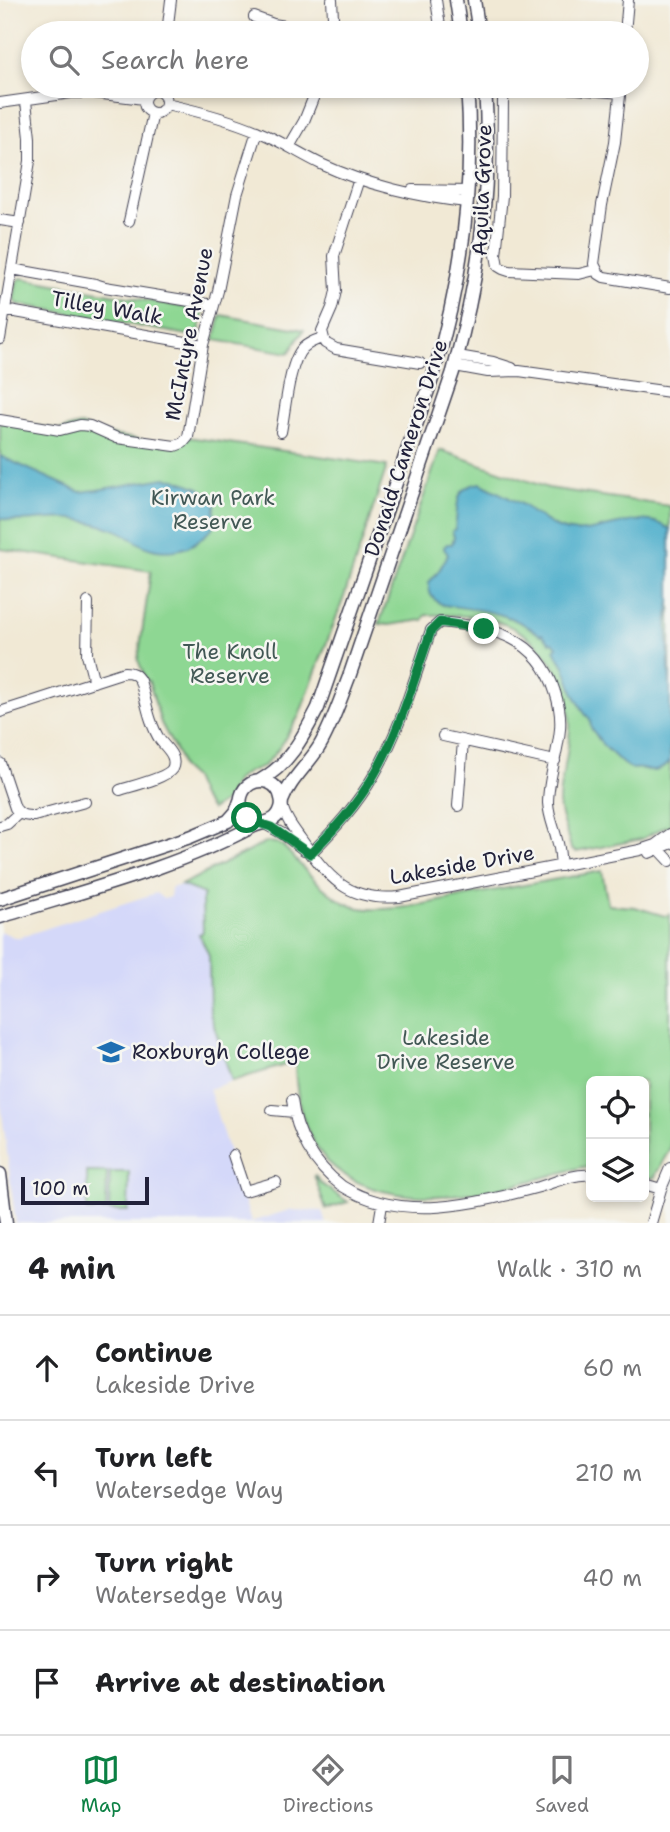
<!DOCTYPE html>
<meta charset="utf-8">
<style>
:root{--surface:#fff;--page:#f6f6f6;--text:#202124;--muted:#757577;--line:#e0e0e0;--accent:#0b8043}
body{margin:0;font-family:"Shantell Sans",sans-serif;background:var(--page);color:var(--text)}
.controls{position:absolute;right:21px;bottom:21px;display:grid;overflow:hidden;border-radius:10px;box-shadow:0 4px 10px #0003}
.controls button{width:63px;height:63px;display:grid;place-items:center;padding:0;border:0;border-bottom:2px solid var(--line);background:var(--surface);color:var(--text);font:35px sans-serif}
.scale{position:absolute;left:21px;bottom:18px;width:128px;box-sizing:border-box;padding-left:7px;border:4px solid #22223b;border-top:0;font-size:19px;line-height:24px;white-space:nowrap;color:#22223b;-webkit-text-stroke:5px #f6f6f2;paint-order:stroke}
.stop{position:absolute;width:21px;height:21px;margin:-16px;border:5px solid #0b8043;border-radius:50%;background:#fff}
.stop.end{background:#0b8043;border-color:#fff;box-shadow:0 2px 7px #0008}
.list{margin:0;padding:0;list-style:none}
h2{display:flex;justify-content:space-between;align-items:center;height:91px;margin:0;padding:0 28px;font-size:30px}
h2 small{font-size:23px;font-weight:400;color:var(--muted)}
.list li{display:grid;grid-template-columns:46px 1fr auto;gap:21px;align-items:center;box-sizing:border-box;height:105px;padding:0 28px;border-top:2px solid var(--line)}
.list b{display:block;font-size:26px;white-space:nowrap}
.list p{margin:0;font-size:23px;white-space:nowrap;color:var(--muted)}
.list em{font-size:23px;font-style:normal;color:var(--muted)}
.icon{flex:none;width:38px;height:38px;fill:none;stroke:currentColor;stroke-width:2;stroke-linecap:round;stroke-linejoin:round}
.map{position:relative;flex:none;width:670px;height:1223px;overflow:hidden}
.search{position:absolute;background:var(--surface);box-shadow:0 4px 10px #0003;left:21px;right:21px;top:21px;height:77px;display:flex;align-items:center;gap:18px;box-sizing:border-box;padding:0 24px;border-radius:38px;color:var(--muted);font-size:26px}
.sheet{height:511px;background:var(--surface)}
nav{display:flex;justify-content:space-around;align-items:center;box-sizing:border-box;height:98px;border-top:2px solid var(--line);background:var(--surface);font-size:19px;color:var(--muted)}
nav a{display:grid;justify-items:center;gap:4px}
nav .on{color:var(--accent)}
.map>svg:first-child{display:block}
</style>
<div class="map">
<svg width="670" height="1223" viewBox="0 0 670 1223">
<rect width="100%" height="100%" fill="#f6f6f2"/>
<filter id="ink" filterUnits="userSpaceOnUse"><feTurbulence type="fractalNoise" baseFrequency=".0143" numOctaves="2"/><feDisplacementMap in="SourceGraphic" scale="14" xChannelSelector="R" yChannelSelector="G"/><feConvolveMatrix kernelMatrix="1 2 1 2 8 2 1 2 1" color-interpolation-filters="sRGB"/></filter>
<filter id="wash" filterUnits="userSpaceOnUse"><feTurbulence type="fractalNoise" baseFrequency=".00686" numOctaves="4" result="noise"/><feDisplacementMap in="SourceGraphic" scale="28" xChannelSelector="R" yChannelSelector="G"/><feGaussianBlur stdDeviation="1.57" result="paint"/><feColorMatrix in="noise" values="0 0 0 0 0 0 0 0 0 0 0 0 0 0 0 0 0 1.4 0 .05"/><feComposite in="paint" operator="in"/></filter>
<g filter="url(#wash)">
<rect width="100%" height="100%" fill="#f1e9d5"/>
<!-- built -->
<path fill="#d4d8f9" d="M181,885L204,894L202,901V933L209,955L210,1013L232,1081L209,1089L251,1222L289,1210L322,1211L326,1223H16L0,1097V931L14,937H20L156,893L163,899L170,897L171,888Z"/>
<!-- green -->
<path fill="#8ed793" stroke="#587c67" stroke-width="2" d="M21,278L200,310L203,314L199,333L193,336L17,304L14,300L17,281Z
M221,315L304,330L289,353L214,340Z
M0,420L60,430L80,425L107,434L175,446L188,437L387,466L344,597L299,716L277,751L264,766L248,772L239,778L233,785L228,799L211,810L201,797L193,778L181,767L179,757L161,723L149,682L146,680L138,660L151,571L0,549Z
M440,450L548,488L670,506V833L666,826L642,839L576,852L571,849C568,833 559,818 559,802C559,791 562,780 564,770C567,756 569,741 570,727C571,688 550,647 515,629C492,616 452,614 426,615L423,620L389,625L379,624Z
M267,842L277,843L283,846C303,867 324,895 352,906C381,916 438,901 469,895C513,887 558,879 602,871L608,905L635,907L665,916L670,914V1148L654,1178L644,1177V1081H591V1168L582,1167C503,1189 391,1223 327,1161C302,1132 296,1099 295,1062L232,1081L210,1013L209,955L199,934L202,933L203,930L202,901L204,894L181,885Z
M87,1172H107L106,1211H87Z
M110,1172H129L128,1211H109Z
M314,1175L323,1185L348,1202L326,1209Z"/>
<!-- water -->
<path fill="#4cadcb" stroke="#376883" stroke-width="2" d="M0,456L80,492L97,490L165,478L175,479L199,488L210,496L216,502C214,509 215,517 214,524C212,531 205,535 200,539C186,552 162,554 144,546C136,542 129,536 121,532C108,526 94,523 80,520C54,514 26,526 0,518Z
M480,483L525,506L532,513L541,517C545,522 548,522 554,526C584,542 618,517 650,521C658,522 664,525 670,529V600L667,626L670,690V762C649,780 650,765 632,769L623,764L602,744L596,735L591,728L590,719L585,714L574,694L564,666L554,650L557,647L553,642L551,643L542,634L540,635C509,611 480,610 443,605C432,599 428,594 429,582C438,574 443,565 448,554L444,549V547L447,544H452L454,537L452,531L455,529C459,506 452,488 480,483Z"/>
</g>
<g filter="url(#ink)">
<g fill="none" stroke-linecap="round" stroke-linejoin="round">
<defs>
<path id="minor" d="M436,0L441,33
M254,17L273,24L331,33
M167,33L171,0
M331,33L333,17L332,0
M625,33L628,0
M408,86L434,88L440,86
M621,86L615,142L602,205L594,264L599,274L604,277L670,288
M144 102a11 11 0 1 1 22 0a11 11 0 1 1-22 0Z
M0,103L71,93H94L144,99
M166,104C198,111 229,119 259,132C281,141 300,154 321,164C364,184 421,198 467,202
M289,147L304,121L318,86
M359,179L334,256L336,291L332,308L322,331L325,343L336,349L420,363
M412,190L467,191
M0,220L20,223
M129,221L153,113
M12,269L95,284L105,287L214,305
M595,270L579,274L509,271L503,269L498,266L496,255L502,196L503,100L506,91C524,82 598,91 620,93
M4,310L203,345
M0,339L30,161V138L26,101
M458,356L493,362L512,368
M455,366L488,372L519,371L670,392
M0,420L60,430L80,425L90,426L117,438L175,446L183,443L188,437L203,345L218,291L237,195L257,131
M281,432C285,413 289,361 303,348C308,343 316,340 322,338
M88,602L87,655L94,682
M0,712L124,672C132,672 136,674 140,681C146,700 149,723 160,740C166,748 178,757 172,769C166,778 132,786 120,790
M443,736L555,761
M0,763L15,808C20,815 24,816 34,816L85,802
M282,806C286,819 293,828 301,839C328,877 347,902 399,897L640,850L655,845L670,834
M458,806L463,741
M263,823L283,834L304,850
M0,826L7,824L19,813
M656,846L670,861
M649,853L670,844
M310,854C334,830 357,805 374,775C400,731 414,679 431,630L440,622C491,627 538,636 555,692C559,704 561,717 560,729C558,754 548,778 548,803C549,817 554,827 557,840C560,848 560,858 561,866
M292,1100C296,1134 314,1165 342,1186C401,1223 476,1204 539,1187C556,1182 574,1173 591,1175
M272,1110L294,1112
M233,1155L245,1191L276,1182
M644,1184L661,1189
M379,1223L382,1205
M651,1223L661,1189L670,1168"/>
<path id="tertiary" d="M456,0L461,33
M474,0L479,33
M259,781C289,765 303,737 318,708L433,376C462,281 475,185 467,86
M282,801C290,780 307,766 319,747C332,725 340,700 349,677L453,372C480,274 492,188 485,86
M0,899L190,837L228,821L236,812L240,801
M0,917C83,891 175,868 252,827C260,822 269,824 276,817C281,812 283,804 281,798C280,791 275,785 268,782C240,774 228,814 258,823
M0,1174L6,1223"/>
</defs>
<!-- minor casing -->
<use href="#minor" stroke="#414052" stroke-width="12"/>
<!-- tertiary casing -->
<use href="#tertiary" stroke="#414052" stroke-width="15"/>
<!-- minor -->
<use href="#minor" stroke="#fff" stroke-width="10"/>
<!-- tertiary -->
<use href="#tertiary" stroke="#fff" stroke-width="12"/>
</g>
</g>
<g fill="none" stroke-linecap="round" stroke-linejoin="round" filter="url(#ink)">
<!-- route -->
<path stroke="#0b8043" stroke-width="9" d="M247,818L252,821L271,827L310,854C334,830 357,805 374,775C400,731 414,679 431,631L440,622L484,629"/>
</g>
<!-- icons -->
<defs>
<symbol id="school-bare" viewBox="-9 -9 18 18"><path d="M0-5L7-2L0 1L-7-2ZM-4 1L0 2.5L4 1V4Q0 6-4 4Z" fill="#1f6fb2" stroke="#f6f6f2" stroke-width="2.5" paint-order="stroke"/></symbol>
</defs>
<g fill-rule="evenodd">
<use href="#school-bare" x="92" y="1033" width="38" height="38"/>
</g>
<g text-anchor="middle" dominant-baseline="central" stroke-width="5" stroke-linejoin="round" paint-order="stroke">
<!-- street labels -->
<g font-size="21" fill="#22223b" stroke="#f6f6f2">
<text transform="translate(482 190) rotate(-88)">Aquila Grove</text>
<text transform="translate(107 308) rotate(10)">Tilley Walk</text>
<text transform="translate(189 334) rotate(-79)">McIntyre Avenue</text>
<text transform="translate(406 448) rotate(-72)">Donald Cameron Drive</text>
<text transform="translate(462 865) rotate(-10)">Lakeside Drive</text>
</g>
<!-- park labels -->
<g font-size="21" fill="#425855" stroke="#f6f6f2">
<text x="213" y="498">Kirwan Park<tspan x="213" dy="24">Reserve</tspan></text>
<text x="230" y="652">The Knoll<tspan x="230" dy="24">Reserve</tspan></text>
<text x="446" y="1038">Lakeside<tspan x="446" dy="24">Drive Reserve</tspan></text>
</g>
<!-- poi labels -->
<g font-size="21" fill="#22223b" stroke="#f6f6f2" text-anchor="start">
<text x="132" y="1052">Roxburgh College</text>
</g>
</g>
</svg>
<div class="controls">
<button><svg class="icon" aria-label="locate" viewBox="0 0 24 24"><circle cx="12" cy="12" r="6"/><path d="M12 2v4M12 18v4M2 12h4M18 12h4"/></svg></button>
<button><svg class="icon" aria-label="layers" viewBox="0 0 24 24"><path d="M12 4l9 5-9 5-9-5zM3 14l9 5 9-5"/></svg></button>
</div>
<div class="scale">100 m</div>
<div class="stop" style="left:247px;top:818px"></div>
<div class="stop end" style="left:484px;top:629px"></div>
<div class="search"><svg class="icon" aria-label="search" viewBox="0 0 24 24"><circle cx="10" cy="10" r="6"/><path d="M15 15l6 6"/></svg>Search here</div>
</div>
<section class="sheet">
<h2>4 min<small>Walk · 310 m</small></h2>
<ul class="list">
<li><svg class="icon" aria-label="ahead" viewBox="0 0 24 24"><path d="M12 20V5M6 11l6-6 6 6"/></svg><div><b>Continue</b><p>Lakeside Drive</p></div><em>60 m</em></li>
<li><svg class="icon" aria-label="left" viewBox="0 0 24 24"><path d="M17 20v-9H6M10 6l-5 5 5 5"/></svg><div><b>Turn left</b><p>Watersedge Way</p></div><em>210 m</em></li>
<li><svg class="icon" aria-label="right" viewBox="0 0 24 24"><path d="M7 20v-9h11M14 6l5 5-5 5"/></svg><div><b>Turn right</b><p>Watersedge Way</p></div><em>40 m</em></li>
<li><svg class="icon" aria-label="arrive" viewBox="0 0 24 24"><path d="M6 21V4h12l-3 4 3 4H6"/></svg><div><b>Arrive at destination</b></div></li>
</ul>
</section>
<nav>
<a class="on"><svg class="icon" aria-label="map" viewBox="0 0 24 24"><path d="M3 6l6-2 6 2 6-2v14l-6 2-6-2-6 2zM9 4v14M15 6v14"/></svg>Map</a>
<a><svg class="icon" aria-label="directions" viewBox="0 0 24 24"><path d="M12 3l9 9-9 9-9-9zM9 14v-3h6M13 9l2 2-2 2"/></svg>Directions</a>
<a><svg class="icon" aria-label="saved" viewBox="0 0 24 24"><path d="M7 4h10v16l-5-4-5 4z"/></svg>Saved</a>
</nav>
